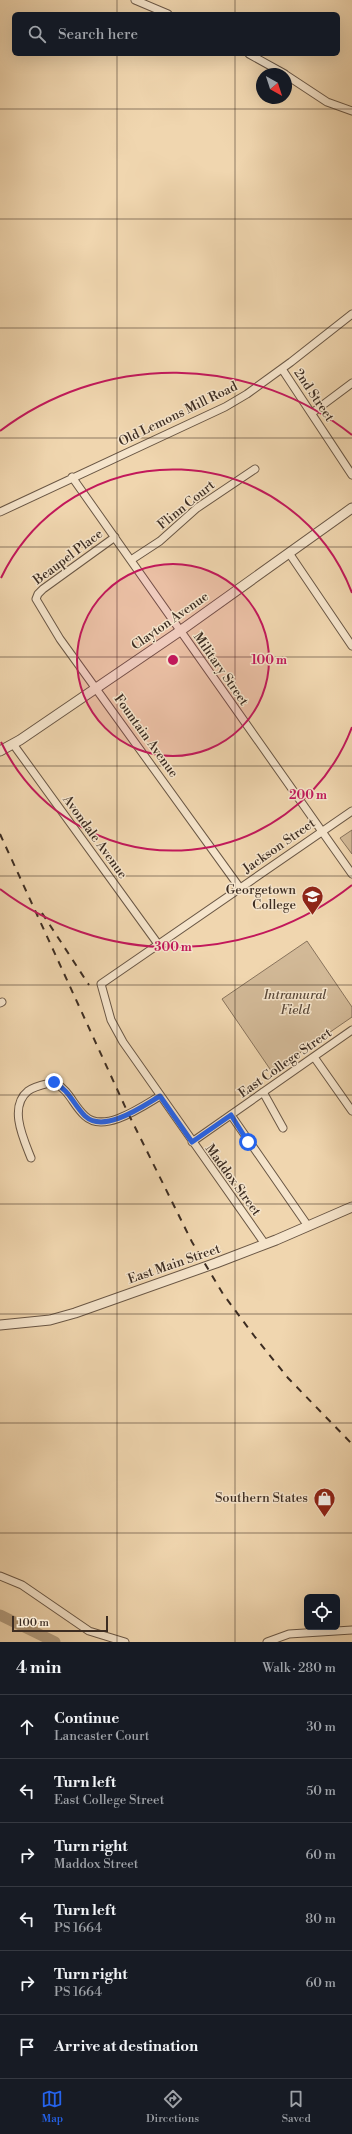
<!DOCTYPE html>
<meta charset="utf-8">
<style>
:root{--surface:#171b24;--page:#242831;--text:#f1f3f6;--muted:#9ea1a6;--line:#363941;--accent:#2563eb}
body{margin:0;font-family:"Libre Bodoni",serif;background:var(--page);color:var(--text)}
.controls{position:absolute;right:12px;bottom:12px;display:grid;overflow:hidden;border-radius:6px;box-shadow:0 4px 16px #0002}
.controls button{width:36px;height:36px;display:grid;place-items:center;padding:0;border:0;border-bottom:1px solid var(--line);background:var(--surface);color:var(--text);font:20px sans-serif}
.compass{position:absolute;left:256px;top:68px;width:36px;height:36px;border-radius:50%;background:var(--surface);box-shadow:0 4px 16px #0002;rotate:141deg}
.scale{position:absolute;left:12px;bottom:10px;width:96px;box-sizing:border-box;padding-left:4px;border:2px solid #3d2d22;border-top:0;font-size:11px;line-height:14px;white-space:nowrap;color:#3d2d22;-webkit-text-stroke:3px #f5e4cb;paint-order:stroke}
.stop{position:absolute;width:12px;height:12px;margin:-9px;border:3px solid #2563eb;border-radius:50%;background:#fff}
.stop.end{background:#2563eb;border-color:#fff;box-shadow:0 1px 4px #0008}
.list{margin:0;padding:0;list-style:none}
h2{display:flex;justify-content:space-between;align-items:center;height:52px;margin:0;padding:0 16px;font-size:17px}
h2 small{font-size:13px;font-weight:400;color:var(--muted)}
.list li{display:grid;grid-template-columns:26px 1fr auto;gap:12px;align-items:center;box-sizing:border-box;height:64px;padding:0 16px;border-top:1px solid var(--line)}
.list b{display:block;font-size:15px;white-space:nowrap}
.list p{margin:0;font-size:13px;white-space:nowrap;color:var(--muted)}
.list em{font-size:13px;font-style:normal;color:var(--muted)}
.icon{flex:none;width:22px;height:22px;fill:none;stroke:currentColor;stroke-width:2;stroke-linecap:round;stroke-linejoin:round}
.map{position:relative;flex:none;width:352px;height:1642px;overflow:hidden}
.search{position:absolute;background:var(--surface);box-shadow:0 4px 16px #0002;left:12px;right:12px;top:12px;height:44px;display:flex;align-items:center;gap:10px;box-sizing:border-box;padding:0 14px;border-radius:6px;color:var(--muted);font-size:15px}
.sheet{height:436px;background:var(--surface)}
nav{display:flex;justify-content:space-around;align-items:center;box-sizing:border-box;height:56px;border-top:1px solid var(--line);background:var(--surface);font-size:11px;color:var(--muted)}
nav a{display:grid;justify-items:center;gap:2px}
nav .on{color:var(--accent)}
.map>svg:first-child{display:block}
</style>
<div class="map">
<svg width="352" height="1642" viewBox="0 0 352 1642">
<rect width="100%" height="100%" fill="#f0d6af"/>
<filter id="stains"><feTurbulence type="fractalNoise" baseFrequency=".005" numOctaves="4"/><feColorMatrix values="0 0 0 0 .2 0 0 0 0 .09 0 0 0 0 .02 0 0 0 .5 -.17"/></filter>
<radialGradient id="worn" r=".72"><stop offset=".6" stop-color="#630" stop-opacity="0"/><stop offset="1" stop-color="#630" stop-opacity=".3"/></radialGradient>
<!-- green -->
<path fill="#d2b997" stroke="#88735c" d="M352,830V854L340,838Z
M307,941L352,1007V1017L272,1072L222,999Z"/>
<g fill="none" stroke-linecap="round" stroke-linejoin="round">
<!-- river -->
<path stroke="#b39d7f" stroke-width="11" d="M0,1615L55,1642"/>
<defs>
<path id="minor" d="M135,0L168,14
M249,54L285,74
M286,75L327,102L352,111
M282,369L352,475
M312,413L352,383
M72,477L352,874
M0,512L225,407L247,394L291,362L352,314
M115,537L43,589L38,594L36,599L60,639L240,888
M289,553L352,646
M131,560L160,541L197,508L255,469
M13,744L158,944
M0,1003L2,1002
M314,1057L352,1111
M263,1092L283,1128
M231,1115L308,1226
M192,1142L352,1030
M31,1158C24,1140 8,1107 28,1091C34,1086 46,1084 54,1082C71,1092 72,1104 85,1116C104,1134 143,1106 160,1096
M265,1244L123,1042L111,1020L101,984L352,811
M0,1576L22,1585L89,1631L125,1642
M267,1642L289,1634L352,1630"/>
<path id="tertiary" d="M0,751L20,740L180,631L352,508
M0,1325L50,1320L75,1313L216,1263L276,1240L352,1207"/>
</defs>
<!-- minor casing -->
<use href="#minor" stroke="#6a5745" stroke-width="9"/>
<!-- tertiary casing -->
<use href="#tertiary" stroke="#6a5745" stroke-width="11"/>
<!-- minor -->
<use href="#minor" stroke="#f5e4cb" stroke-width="7"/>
<!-- tertiary -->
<use href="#tertiary" stroke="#f5e4cb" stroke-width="9"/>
<!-- rail -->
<path stroke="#3d2d22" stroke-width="2" stroke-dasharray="7 7" stroke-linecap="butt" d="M0,834L128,1113L192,1242L223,1294L255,1337L288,1378L352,1444
M42,913L89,985"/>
</g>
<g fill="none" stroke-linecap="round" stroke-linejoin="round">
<!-- route -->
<path stroke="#2563eb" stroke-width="5" d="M54,1082C70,1091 73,1104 85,1116C104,1134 143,1106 160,1096L192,1142L231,1115L248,1142"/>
</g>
<!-- grid -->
<path fill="none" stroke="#3d2d22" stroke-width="1" stroke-opacity="0.55" d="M117,0V14M235,0V14M117,54V1642M235,54V1642M0,109H352M0,219H352M0,328H352M0,438H352M0,547H352M0,657H352M0,766H352M0,876H352M0,985H352M0,1095H352M0,1204H352M0,1314H352M0,1423H352M0,1533H352"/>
<!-- distance rings -->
<circle cx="173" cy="660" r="96" fill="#c2185b" fill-opacity=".12"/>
<g fill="none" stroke="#c2185b" stroke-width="2">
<circle cx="173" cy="660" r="96"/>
<path d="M352 727A191 191 0 0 1 1 742M1 578A191 191 0 0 1 352 593"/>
<path d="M352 885A287 287 0 0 1 0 889M0 431A287 287 0 0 1 352 435"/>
</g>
<!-- icons -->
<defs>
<symbol id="university-pin" viewBox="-11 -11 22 30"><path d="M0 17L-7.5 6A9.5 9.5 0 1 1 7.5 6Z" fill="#8f2418" stroke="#f5e4cb"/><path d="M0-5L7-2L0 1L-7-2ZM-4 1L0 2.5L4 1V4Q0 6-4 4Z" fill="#fff"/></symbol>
<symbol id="shop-pin" viewBox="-11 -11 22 30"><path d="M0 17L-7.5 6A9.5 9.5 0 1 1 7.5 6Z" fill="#8f2418" stroke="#f5e4cb"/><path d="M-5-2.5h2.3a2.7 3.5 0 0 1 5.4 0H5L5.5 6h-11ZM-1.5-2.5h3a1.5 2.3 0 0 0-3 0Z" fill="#fff"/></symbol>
</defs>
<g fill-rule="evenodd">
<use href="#university-pin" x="300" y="884" width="25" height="34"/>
<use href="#shop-pin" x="312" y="1486" width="25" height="34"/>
</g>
<g text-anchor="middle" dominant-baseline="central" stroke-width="3" stroke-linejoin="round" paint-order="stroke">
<!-- street labels -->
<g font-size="13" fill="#3d2d22" stroke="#f5e4cb">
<text transform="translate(314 395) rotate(56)">2nd Street</text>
<text transform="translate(178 414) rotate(-26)">Old Lemons Mill Road</text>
<text transform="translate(186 505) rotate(-39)">Flinn Court</text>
<text transform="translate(68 557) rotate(-37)">Beaupel Place</text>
<text transform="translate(170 621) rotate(-35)">Clayton Avenue</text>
<text transform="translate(221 669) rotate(55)">Military Street</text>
<text transform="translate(146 736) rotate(54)">Fountain Avenue</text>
<text transform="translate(95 837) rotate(54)">Avondale Avenue</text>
<text transform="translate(279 846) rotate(-35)">Jackson Street</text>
<text transform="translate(285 1063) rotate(-35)">East College Street</text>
<text transform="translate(233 1180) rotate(54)">Maddox Street</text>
<text transform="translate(174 1264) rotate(-19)">East Main Street</text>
</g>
<!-- poi labels -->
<g font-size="13" fill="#3d2d22" stroke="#f5e4cb" text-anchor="end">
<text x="296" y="890">Georgetown<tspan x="296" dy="15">College</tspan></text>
<text x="308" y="1498">Southern States</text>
</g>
<!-- park labels -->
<g font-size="13" font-style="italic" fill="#5b4939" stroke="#f5e4cb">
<text x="295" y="995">Intramural<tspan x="295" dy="15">Field</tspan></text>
</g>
</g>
<circle cx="173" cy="660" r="6" fill="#c2185b" stroke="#f5e4cb" stroke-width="2"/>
<g font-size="12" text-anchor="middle" font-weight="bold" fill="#c2185b" stroke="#f5e4cb" stroke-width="3" stroke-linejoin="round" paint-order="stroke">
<text x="269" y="664">100 m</text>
<text x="308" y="799">200 m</text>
<text x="173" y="951">300 m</text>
</g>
<rect width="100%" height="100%" filter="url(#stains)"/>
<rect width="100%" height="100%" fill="url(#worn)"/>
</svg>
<div class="controls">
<button><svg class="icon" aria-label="locate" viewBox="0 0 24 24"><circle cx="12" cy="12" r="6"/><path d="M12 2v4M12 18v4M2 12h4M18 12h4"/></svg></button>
</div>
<svg class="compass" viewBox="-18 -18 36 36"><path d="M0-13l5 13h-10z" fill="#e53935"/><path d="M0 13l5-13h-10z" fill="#9ea1a6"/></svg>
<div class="scale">100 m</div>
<div class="stop" style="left:248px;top:1142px"></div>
<div class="stop end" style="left:54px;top:1082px"></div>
<div class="search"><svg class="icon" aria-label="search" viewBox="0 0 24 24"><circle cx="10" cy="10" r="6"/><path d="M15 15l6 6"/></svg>Search here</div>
</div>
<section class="sheet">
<h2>4 min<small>Walk · 280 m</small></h2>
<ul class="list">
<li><svg class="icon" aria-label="ahead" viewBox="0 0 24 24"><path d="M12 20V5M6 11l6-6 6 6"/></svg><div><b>Continue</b><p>Lancaster Court</p></div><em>30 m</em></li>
<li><svg class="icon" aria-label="left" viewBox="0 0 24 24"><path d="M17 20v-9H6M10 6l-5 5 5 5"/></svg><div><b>Turn left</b><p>East College Street</p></div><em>50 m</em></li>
<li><svg class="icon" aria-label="right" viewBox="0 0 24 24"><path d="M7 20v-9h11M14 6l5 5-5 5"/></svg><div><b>Turn right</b><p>Maddox Street</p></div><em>60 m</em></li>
<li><svg class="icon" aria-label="left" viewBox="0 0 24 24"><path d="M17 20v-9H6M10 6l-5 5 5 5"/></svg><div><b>Turn left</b><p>PS 1664</p></div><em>80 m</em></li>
<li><svg class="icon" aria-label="right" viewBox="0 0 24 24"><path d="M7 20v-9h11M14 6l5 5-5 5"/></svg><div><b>Turn right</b><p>PS 1664</p></div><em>60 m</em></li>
<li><svg class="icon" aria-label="arrive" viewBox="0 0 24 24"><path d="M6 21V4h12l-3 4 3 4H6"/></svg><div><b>Arrive at destination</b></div></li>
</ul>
</section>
<nav>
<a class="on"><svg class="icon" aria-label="map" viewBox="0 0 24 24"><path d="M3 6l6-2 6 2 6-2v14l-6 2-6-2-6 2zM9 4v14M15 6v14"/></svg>Map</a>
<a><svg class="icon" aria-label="directions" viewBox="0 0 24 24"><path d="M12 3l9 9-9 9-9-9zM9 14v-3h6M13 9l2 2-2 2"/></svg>Directions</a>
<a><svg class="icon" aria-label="saved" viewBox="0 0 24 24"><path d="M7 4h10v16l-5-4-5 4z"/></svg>Saved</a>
</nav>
